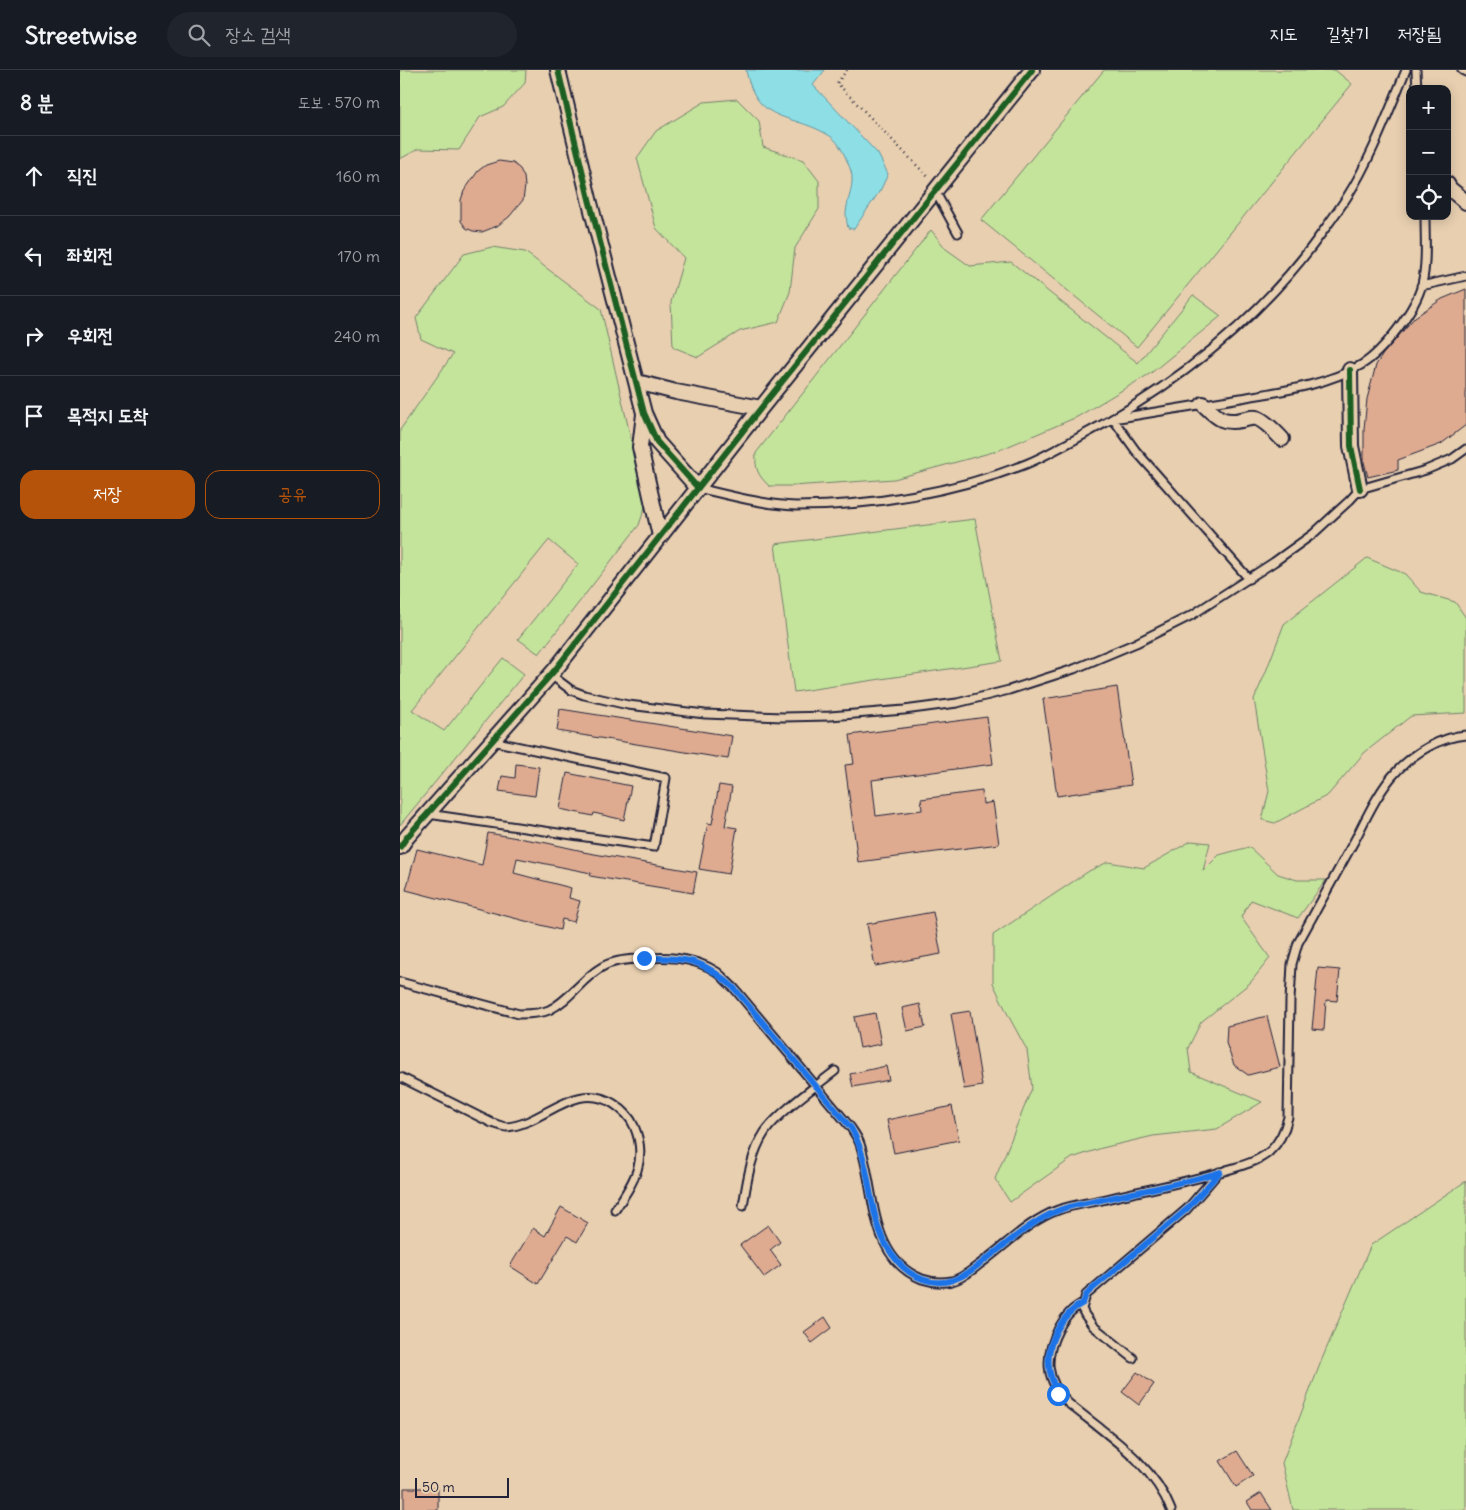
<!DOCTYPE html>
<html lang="ko">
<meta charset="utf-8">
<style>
:root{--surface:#171b24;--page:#20242c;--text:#f1f3f6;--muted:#9ea1a6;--line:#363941;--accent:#b45309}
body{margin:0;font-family:Delius,"Poor Story",sans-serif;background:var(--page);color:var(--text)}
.controls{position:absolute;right:15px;top:15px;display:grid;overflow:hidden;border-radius:10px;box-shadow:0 2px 12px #0003}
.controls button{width:45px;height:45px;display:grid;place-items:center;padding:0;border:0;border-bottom:1px solid var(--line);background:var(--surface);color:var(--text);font:25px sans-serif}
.scale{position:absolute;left:15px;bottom:12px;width:94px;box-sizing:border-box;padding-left:5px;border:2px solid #22223b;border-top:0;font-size:14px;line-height:18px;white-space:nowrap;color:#22223b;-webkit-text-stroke:4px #e8cfb0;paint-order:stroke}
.stop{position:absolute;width:15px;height:15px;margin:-11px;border:4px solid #1a73e8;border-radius:50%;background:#fff}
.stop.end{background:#1a73e8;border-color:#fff;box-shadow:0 1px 5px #0008}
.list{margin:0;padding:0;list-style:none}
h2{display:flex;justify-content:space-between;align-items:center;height:65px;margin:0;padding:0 20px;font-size:21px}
h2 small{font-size:16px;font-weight:400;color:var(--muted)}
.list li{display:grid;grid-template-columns:32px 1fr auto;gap:15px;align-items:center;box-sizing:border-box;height:80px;padding:0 20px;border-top:1px solid var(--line)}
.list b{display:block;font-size:19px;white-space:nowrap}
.list em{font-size:16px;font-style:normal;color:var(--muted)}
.actions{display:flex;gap:10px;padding:15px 20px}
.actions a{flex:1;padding:11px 0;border:1px solid var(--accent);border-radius:15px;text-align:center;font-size:18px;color:var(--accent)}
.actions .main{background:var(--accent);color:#fff}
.icon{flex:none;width:28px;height:28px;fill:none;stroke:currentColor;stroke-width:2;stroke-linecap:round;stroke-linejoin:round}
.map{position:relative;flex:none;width:1066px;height:1440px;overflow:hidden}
header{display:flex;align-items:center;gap:30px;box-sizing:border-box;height:70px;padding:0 25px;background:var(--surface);border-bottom:1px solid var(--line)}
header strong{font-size:24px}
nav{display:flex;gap:28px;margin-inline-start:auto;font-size:18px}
.search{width:350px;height:45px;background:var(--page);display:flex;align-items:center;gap:12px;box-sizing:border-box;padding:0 18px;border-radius:28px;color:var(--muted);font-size:19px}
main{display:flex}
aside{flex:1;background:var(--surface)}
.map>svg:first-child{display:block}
</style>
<header>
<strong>Streetwise</strong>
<div class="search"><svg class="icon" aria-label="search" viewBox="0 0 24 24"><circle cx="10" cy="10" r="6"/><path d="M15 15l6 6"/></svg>장소 검색</div>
<nav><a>지도</a><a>길찾기</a><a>저장됨</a></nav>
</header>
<main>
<aside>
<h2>8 분<small>도보 · 570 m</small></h2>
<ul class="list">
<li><svg class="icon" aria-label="ahead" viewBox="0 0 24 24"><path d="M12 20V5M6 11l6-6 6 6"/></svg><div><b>직진</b></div><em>160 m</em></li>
<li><svg class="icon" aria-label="left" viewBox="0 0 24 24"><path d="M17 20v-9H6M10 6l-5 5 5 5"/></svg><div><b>좌회전</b></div><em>170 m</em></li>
<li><svg class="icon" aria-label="right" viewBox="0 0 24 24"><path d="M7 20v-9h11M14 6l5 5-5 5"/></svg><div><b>우회전</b></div><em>240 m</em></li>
<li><svg class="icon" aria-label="arrive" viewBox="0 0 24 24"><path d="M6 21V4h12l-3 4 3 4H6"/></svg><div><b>목적지 도착</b></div></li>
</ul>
<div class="actions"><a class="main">저장</a><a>공유</a></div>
</aside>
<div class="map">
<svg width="1066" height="1440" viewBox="0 0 1066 1440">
<rect width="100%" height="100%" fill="#e8cfb0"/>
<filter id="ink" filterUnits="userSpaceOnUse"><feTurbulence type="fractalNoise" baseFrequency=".02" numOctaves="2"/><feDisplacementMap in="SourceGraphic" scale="10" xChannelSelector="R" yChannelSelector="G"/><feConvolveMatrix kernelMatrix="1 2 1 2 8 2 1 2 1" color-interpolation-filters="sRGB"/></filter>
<g filter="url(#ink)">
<!-- green -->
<path fill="#c4e39b" stroke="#73826b" d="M0,0H126L125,13L103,37L80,47L59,80L18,79L0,89Z
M704,0H935L952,14L737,277L581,150Z
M337,29L359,51L363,77L403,90L419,111V139L395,178L390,222L378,252L340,261L298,287L273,277L271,232L284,188L256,158L237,88L256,61L304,32Z
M531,160L546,179L570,196L611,192L738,293L793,225L821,246L751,303L677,347L597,381L494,409L392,416H369C357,404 355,399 356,383Z
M92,177L125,182L201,239L246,434L239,455L139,584L118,569L178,494L149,470L12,640L44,661L103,588L124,604L0,755V360L53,284L21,269L16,248L64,184Z
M575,449L602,591L394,622L375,474Z
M967,488L1005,504L1021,522L1055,532L1066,548V643L1011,646L964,683L928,725L875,753L862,750L869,721L854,629L865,604L884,554Z
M791,771L810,773L803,801L819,785L849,777L878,804L897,810H926L898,848L851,830L841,847L870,888L850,913L801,952L788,978L791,1002L862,1032L817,1059L753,1066L702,1078L672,1088L610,1132L595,1109L632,1018L627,980L609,947L593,913V865L689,801L708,792L744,798Z
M1066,1111V1440H893L882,1393L922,1289L971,1175Z"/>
<!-- water -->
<path fill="#8ddfe5" stroke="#6293a1" d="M346,0H425L413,15L478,84L488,104L481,119L454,159L448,158C447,153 446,148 446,143C447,130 455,114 451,101C447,90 440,72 430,66C392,42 357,56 346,0Z"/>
<!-- building -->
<path fill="#deab91" stroke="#22223b" d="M99,91L113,93L120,99L124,107L125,116L123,130L109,147L97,156L82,162L73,161L66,158L61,151V130L64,121L78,101L86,95Z
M1066,219V355L1041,374L998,390V400L968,407L964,392V359L967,329L976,295L983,284L1015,247L1042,229Z
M717,617L731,715L657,726L643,629Z
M160,639L332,666L328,689L157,661Z
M587,647L593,694L472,710L476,746L522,740L521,729L582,721L583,734L593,732L599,774L458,792L445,695L454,694L450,665Z
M116,694L139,697L135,726L99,721L102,706L115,708Z
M167,703L231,716L224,750L194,743L193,746L160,739Z
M319,715L332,717L325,756L337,758L329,804L299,799L308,753L312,754Z
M88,763L147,773L183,781V782L297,802L293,823L190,806L191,803L117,788L114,803L171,818L169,828L180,831L174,852L162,849L160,860L6,820L17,779L82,795Z
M533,842L541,884L475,896L467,854Z
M918,898L940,900L937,931L926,930L924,960L912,959Z
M520,934L525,957L507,961L502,938Z
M570,941L582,1016L564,1019L551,944Z
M475,943L481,974L460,978L454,947Z
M867,946L880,997L848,1005L834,995L826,973L827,956Z
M486,996L489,1010L453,1017L450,1004Z
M552,1036L559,1070L494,1083L487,1050Z
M161,1137L188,1153L177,1172L167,1166L138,1214L110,1196L133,1158L145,1166Z
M368,1155L380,1172L370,1180L381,1195L364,1207L340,1175Z
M425,1247L432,1258L412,1273L404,1262Z
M737,1302L754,1314L739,1335L722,1322Z
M837,1381L853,1406L836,1417L820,1391Z
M4,1418H38V1440H4Z
M861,1423L872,1440H852L847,1432Z"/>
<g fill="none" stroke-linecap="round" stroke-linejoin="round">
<defs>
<path id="lane" d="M1016,0L1017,19
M1062,0L1066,2
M535,121L558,163
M1021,216L1066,206
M298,418C328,425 365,435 396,436C473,436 554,422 626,394C642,388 658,378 674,370C771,319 860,250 924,160C932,149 940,138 947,127C972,87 988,43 1006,0
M849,509L736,381L713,349C756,342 798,335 841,328C881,321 924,316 961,295C983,282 1016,239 1022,214C1027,192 1025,169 1025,146
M151,605L171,620L184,625L228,635L305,644L383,647L430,646L504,640L557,633L609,620L674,599L736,573L792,545L874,492L913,464L950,430L960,419L1026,400L1052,389L1066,379
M28,744L254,777L266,708L92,671
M0,912L119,944C129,944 140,944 149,940C170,930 182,908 202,897C212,891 224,890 236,889C263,886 293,886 317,902C323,907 328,913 334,918L451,1058C454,1063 458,1068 460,1074C476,1120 468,1188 522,1209C531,1212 542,1213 552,1211C564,1208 574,1198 584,1191C607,1174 630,1150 658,1140C672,1135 688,1133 702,1130C743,1120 784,1113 824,1101C839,1096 856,1093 869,1082C880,1072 885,1061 888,1047L890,930L892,894L898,873C918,837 937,802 957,766C967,746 981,717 997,701C1014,683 1040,667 1066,665
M0,1007L92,1053C97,1054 102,1057 107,1057C144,1054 175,1009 214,1034C223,1040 230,1046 234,1056C249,1090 233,1113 215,1140
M343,1136C347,1111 351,1083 365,1062C378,1043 416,1016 435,1001
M683,1233C671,1239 665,1247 659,1258C644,1287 645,1310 668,1333C706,1364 753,1393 771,1440
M733,1288L693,1256L685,1245L682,1239L686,1225L787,1139L819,1102"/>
<path id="street" d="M158,0L189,129L244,343L257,372L298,418
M1047,114L1050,119L1066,132
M950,300L951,376L960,419
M237,312L276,322L361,338
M803,334C817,347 822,354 841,350C847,349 852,347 857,348C867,352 875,362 882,369
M244,344L240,377L260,466
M0,777L7,767L154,601L361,338L632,0"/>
</defs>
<!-- lane casing -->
<use href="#lane" stroke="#22223b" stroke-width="11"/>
<!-- street casing -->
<use href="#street" stroke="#22223b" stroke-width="18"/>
<!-- path -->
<path stroke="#22223b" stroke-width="2.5" stroke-dasharray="1 4" stroke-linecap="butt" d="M447,0L437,13L529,108"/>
<!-- lane -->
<use href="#lane" stroke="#e8cfb0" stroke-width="7"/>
<!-- street -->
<use href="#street" stroke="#e8cfb0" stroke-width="14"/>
<defs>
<path id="cycleway" d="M158,0L189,129L244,343L257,372L298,418
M950,300L951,376L960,419
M0,777L7,767L154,601L361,338L632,0"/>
</defs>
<!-- cycleway casing -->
<use href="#cycleway" stroke="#e8cfb0" stroke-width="9"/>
<!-- cycleway -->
<use href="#cycleway" stroke="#1b5e20" stroke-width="6"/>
</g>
</g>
<g fill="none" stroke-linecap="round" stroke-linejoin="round" filter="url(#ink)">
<!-- route -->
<path stroke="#1a73e8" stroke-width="6" d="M244,888C285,887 303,889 334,918L451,1058C476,1100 464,1155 498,1192C511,1207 533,1217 553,1210C565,1206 575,1198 585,1190C608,1173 630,1152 657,1141C670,1135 687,1133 701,1130C740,1121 781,1114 820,1102L787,1139L691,1220L686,1225L683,1233C662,1243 646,1274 649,1297C650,1307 654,1315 658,1324"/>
</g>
</svg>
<div class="controls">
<button>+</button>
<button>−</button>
<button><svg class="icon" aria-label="locate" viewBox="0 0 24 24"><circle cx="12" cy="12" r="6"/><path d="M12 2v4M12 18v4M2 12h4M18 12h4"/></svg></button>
</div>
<div class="scale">50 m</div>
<div class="stop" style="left:658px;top:1324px"></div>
<div class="stop end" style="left:244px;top:888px"></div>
</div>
</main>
